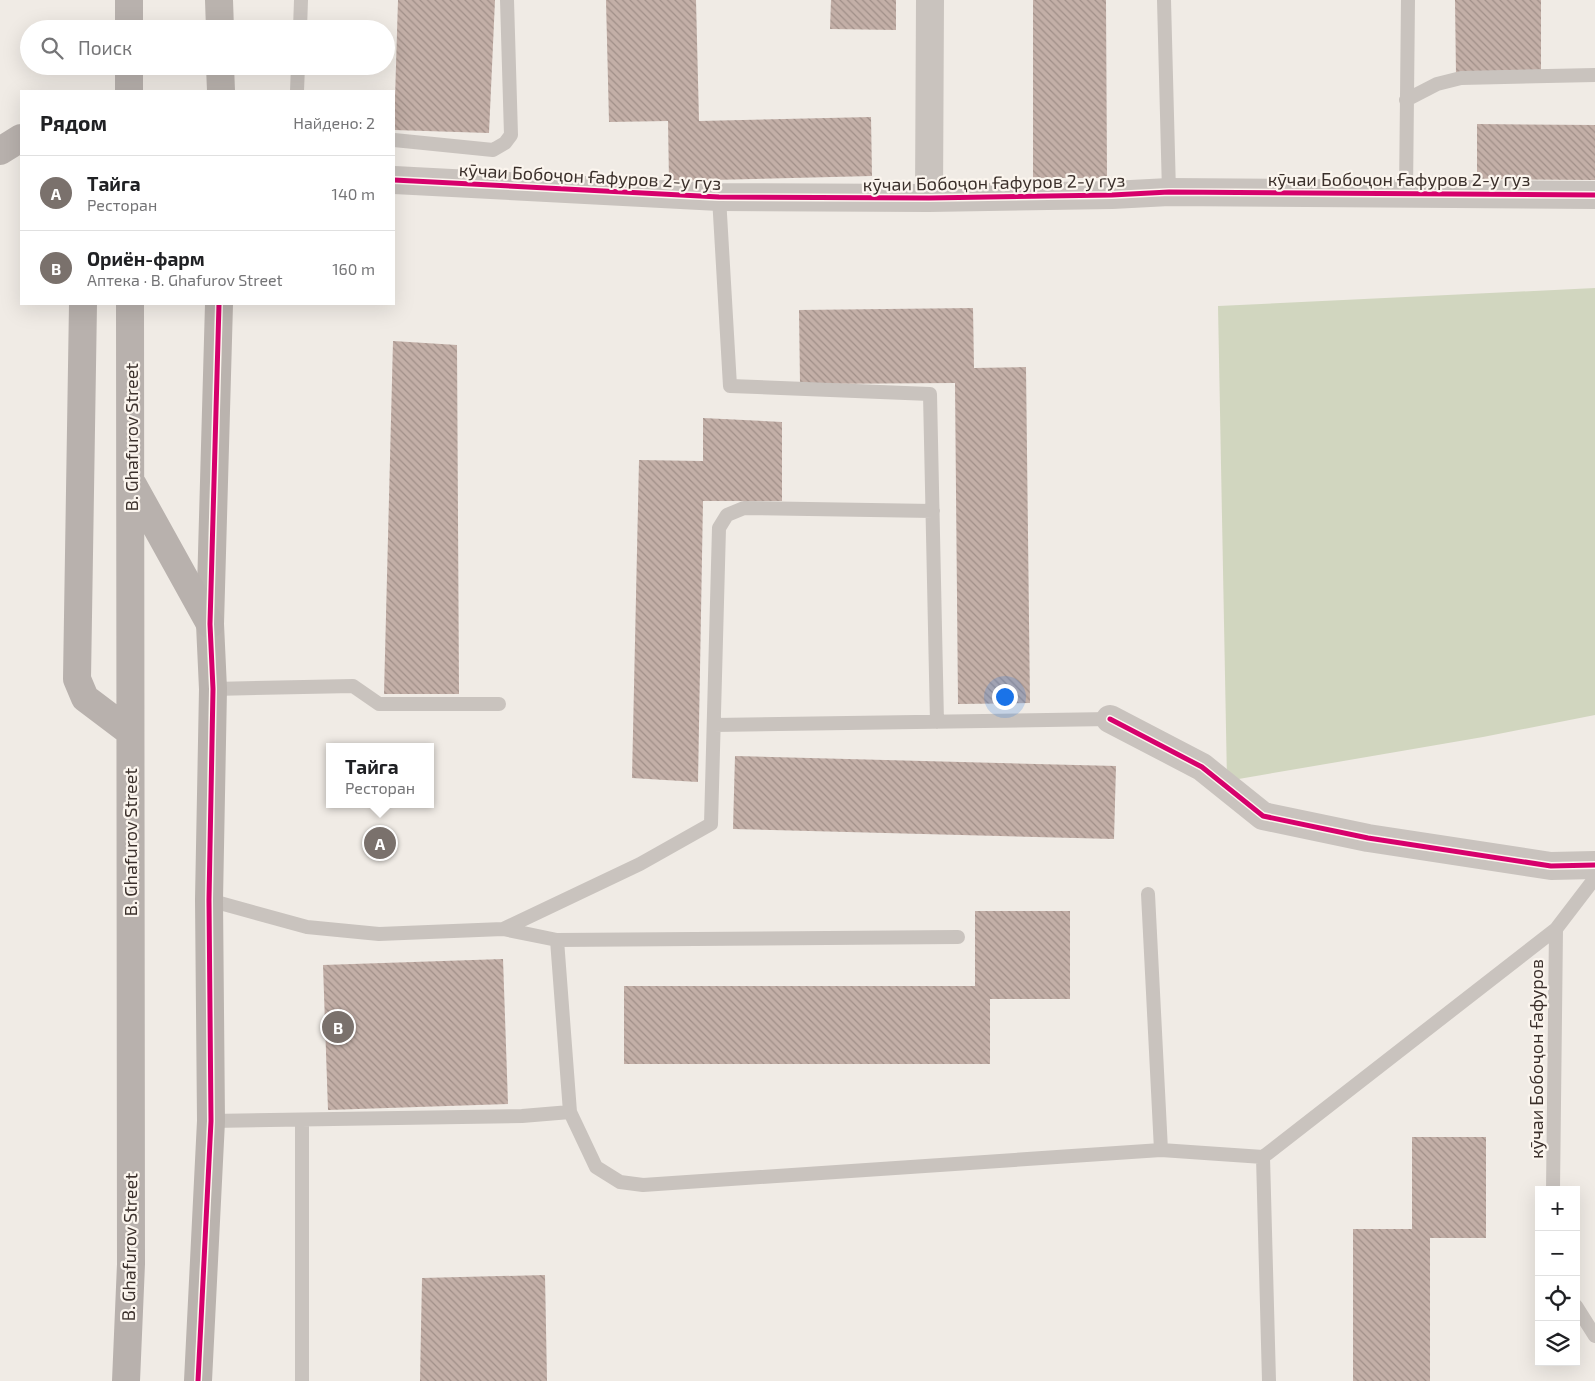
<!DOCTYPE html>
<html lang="ru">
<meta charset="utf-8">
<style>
:root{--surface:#fff;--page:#f6f6f6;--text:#202124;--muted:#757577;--line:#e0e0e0;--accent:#7a716c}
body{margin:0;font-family:"Exo 2",sans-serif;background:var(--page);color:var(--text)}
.controls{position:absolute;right:15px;bottom:15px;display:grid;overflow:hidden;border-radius:0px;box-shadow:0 5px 20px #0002}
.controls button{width:45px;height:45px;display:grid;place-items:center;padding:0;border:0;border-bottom:1px solid var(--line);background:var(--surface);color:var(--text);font:25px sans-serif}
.you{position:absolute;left:1004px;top:696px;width:18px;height:18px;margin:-12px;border:4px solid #fff;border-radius:50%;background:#1a73e8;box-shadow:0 0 0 8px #1a73e833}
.badge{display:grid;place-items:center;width:32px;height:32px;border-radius:50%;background:var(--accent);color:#fff;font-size:16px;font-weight:700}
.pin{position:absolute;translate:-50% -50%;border:2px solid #fff;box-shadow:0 1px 5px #0006}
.popup{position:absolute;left:326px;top:743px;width:108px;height:65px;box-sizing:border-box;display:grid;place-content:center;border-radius:0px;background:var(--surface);filter:drop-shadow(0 1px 4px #0005);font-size:16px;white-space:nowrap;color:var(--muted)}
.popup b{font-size:19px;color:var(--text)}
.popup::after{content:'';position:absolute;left:50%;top:100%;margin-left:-10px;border:10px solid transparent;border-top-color:var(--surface)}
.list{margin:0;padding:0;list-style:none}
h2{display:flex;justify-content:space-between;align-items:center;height:65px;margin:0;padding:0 20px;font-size:21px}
h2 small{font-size:16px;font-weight:400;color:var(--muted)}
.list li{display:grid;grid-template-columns:32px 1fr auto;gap:15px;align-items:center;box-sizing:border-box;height:75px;padding:0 20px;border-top:1px solid var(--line)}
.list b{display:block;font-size:19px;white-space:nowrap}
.list p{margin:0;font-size:16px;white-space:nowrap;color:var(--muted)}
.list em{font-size:16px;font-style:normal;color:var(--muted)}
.icon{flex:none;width:28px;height:28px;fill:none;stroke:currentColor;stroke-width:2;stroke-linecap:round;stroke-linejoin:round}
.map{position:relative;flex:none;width:1595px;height:1381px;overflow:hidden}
.search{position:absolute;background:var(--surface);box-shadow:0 5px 20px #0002;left:20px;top:20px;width:375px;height:55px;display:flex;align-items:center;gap:12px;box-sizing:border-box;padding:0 18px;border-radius:28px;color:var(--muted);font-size:19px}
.panel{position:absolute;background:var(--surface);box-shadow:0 5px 20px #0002;left:20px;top:90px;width:375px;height:215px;border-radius:0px}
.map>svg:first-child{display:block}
</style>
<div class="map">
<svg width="1595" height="1381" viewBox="0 0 1595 1381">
<defs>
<pattern id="building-back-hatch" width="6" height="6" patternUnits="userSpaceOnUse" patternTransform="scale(1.25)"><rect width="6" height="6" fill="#c3afa7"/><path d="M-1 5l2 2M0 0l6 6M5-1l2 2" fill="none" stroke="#a08f88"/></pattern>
</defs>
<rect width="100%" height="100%" fill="#f0ebe5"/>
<!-- green -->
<path fill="#d1d6bf" d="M1595,288V715L1483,737L1227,781L1218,306Z"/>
<!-- building -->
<path fill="url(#building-back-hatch)" d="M398,0H495L489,133L394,130Z
M606,0H696L699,121L871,117L872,176L669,181L668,121L609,122Z
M831,0H896V30L830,29Z
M1033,0H1106L1107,178H1033Z
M1455,0H1541V74L1456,75Z
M1477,124L1595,125V180L1477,179Z
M973,308L974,368L1026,367L1030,703L958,704L955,383L800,384L799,310Z
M393,341L457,345L459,694H384Z
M703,418L782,422V501H703L698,782L632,778L639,460L703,461Z
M735,756L1116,766L1114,839L733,829Z
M975,911H1070V999H990V1064H624V986H975Z
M503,959L508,1104L328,1110L323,965Z
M1412,1137H1486V1238H1430V1381H1353V1229H1412Z
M545,1275L547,1381H420L422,1278Z"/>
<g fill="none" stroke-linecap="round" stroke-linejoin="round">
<!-- lane -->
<path stroke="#c9c3be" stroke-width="14" d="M1164,0L1169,192
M300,29L301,0
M297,91L298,66
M1406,100L1437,84L1461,78L1595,75
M394,140L493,150L505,143L511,135L507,0
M1406,193L1408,0
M719,197L730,386L930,394L937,722
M213,689L353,686L379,704H499
M714,725L1110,719
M1148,894L1161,1150
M209,900L307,927L379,934L503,929L640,864L711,824L719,528L727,515L744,508L933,511
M503,929L557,940L570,1112L596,1167L620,1182L643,1185L1161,1150L1263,1157L1269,1381
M557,940L958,937
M211,1121L522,1116L570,1112
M1263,1157L1556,929L1595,878
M1553,1190L1556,929
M1576,1306L1595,1336
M302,1381V1120"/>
<!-- street -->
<path stroke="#c9c3be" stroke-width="28" d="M394,180L719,197L929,198L1112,195L1169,192L1595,195
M929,198L930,0
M1110,719L1202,767L1263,816L1368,838L1551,866L1595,865"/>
<!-- secondary -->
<path stroke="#bab3ae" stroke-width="28" d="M219,0L220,29
M220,66L221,91
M198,1381L211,1121L209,900L213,689L210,624L219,304"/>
<!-- primary -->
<path stroke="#b8b1ad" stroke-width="28" d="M129,0V29
M129,66V91
M0,151L21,138
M83,304L77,679L85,698L130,732
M133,485L210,624
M126,1381L131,1264L130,304"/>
<defs>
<path id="cycleway" d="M394,180L719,197L929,198L1112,195L1169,192L1595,195
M1110,719L1202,767L1263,816L1368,838L1551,866L1595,865
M198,1381L211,1121L209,900L213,689L210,624L219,304"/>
</defs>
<!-- cycleway casing -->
<use href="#cycleway" stroke="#fbf5ee" stroke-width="8"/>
<!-- cycleway -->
<use href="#cycleway" stroke="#d6006c" stroke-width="5"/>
</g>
<g text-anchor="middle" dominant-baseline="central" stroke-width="4.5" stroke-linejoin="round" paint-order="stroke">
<!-- street labels -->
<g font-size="18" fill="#3b302b" stroke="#fbf5ee">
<text transform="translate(590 176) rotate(3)">кӯчаи Бобоҷон Ғафуров 2-у гуз</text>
<text x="1399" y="179">кӯчаи Бобоҷон Ғафуров 2-у гуз</text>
<text transform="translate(994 182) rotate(-1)">кӯчаи Бобоҷон Ғафуров 2-у гуз</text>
<text transform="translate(131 437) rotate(-90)">B. Ghafurov Street</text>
<text transform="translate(130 842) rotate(-90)">B. Ghafurov Street</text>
<text transform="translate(1536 1059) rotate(-90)">кӯчаи Бобоҷон Ғафуров</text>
<text transform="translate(129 1247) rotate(-89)">B. Ghafurov Street</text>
</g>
</g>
</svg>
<div class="controls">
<button>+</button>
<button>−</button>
<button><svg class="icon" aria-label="locate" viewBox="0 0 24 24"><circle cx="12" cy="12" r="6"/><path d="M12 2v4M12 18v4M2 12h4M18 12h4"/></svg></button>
<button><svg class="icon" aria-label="layers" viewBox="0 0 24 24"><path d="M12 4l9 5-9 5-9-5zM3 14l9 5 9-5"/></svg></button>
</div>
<div class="you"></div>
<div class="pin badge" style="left:380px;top:843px">A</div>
<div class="popup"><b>Тайга</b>Ресторан</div>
<div class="pin badge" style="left:338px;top:1027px">B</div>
<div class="search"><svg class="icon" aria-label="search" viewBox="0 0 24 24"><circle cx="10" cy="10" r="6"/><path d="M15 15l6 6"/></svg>Поиск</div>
<section class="panel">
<h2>Рядом<small>Найдено: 2</small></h2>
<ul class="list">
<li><span class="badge">A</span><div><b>Тайга</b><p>Ресторан</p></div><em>140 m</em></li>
<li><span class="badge">B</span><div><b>Ориён-фарм</b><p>Аптека · B. Ghafurov Street</p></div><em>160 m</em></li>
</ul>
</section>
</div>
